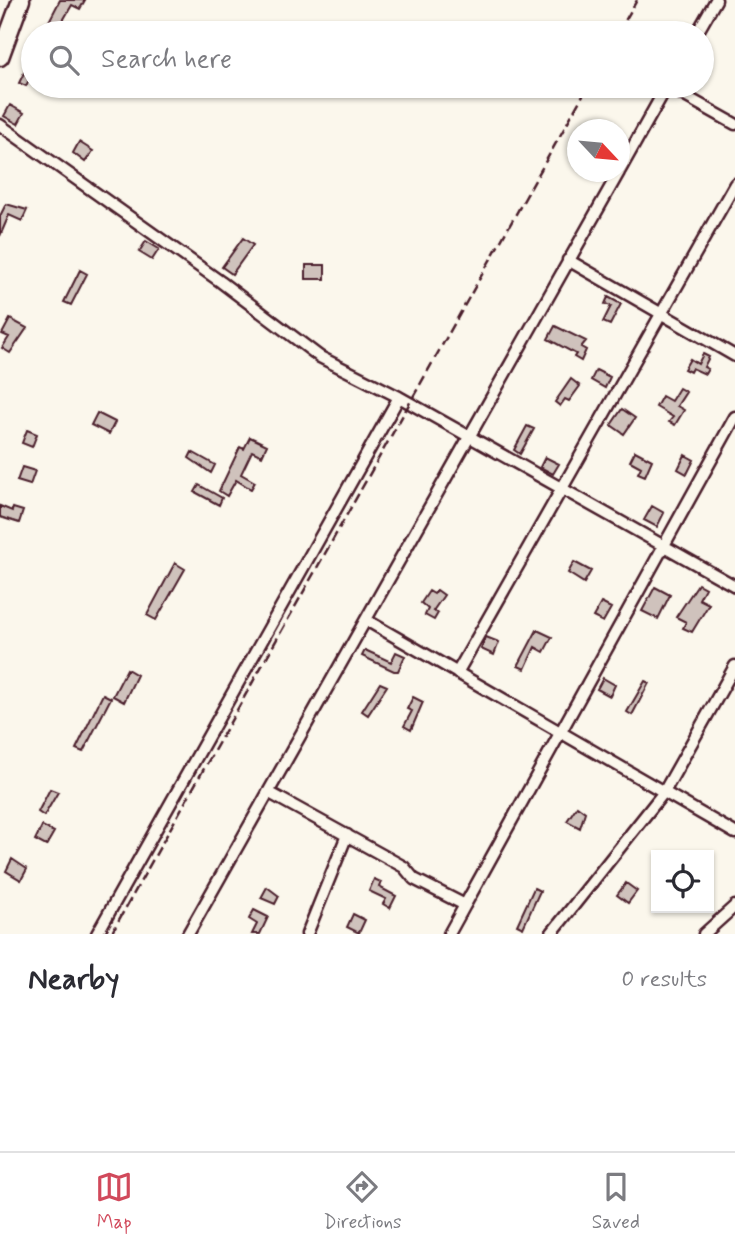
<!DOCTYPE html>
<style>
:root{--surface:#fff;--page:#f7f7f7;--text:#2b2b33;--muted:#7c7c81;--line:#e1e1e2;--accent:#d1495b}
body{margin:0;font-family:Mynerve,sans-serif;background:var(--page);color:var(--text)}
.controls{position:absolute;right:21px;bottom:21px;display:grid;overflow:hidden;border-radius:0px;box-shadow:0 2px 5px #0004}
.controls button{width:63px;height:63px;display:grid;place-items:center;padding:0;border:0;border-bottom:2px solid var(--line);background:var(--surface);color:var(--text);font:35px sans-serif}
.compass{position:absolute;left:567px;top:119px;width:63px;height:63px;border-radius:50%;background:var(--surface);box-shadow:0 2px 5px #0004;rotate:116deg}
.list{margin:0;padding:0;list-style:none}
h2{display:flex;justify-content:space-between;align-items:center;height:91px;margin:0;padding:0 28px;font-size:30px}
h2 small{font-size:23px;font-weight:400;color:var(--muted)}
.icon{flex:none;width:38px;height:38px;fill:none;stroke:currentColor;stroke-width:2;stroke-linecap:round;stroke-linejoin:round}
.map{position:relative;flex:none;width:735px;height:934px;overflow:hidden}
.search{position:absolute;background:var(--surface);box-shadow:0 2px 5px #0004;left:21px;right:21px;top:21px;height:77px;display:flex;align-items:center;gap:18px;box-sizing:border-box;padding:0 24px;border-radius:38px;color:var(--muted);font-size:26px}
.sheet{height:217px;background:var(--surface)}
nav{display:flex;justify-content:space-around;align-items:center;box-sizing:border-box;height:98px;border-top:2px solid var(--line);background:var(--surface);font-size:19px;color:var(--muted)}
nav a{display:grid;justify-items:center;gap:4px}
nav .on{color:var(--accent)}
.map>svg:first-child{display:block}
</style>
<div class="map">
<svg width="735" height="934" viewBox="0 0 735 934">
<rect width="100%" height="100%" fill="#fbf7ec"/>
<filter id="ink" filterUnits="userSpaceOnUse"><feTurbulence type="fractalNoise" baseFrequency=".0143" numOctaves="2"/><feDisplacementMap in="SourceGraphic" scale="14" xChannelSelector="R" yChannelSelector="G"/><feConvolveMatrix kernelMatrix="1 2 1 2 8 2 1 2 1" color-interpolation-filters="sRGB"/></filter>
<g filter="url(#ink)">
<!-- building -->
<path fill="#cfc2bc" stroke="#4a1f2b" stroke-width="2" d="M60,0H85L80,9L72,5L61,24L58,22L52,33L45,29Z
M33,54V72L26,86L19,83Z
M10,105L24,113L18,124L4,116Z
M79,142L93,151L85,162L73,153Z
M6,204L27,210L22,221L9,215L0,236V216Z
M243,238L253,245L232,274L222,267Z
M146,241L159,249L152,260L139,252Z
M306,265H325V279H306Z
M80,270L87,274L71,305L64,302Z
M608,297L621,304L610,325L603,322L611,306L605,304Z
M10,319L27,328L10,353L2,348L9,337L2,334Z
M555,326L586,341L581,347L586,350L581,361L574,357L576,354L548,339Z
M703,354L709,357L704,367L708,369L705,374L692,368L690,372L684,369L690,359L698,364Z
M596,370L610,377L605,388L591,380Z
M571,379L580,386L569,401L565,399L560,406L555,402Z
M679,388L686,392L677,406L684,410L675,425L669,422L673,417L656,407L662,396L671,401Z
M622,409L635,418L624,434L611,425Z
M97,413L115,422L109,434L91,425Z
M527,426L534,429L520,454L514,450Z
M27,430L37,434L32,447L22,443Z
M250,437L267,445L262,456L252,451L241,474L255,482L251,489L236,480L227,496L219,491L240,447L244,449Z
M635,451L652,460L645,476L638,473L641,467L630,461Z
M192,452L215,465L211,473L189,458Z
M685,455L694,460L687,474L678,469Z
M545,457L559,464L553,474L540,467Z
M22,467L35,471L30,485L17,481Z
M199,485L222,498L219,505L195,492Z
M0,506L12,511L13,508L23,511L19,523L0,517Z
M652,506L664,513L657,527L644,520Z
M574,562L591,571L584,583L568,573Z
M175,563L185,569L156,620L147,615Z
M698,584L705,588L699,599L709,604L692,632L683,628L686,622L676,617Z
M655,587L670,595L658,619L642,611Z
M437,590L444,595L433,611L438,613L434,620L425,615L428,609L421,603L429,591L434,594Z
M601,603L611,608L603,622L593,617Z
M537,630L552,637L544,652L535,647L525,669L518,666Z
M486,637L499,642L494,655L481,649Z
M365,650L391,662L396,652L405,656L398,671H394L362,656Z
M127,669L137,675L124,702L113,696Z
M603,678L615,685L610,696L597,689Z
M645,681L649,683L632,715L627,712Z
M380,683L387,686L368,715L362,711Z
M103,694L111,698L83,752L76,749Z
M413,697L423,702L411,730L404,726L412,711L407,709Z
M50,789L58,792L44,816L38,812Z
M577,806L585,812L580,828L567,821Z
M42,826L54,832L46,846L35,840Z
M12,859L27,869L21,880L6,871Z
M374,879L381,882L379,887L396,896L390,908L383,904L386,899L369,891Z
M626,883L637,891L628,903L617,895Z
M267,887L279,896L275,904L261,898Z
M534,888L540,891L523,928L517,925Z
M254,910L268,917L260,934H252L257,924L249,919Z
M353,914L365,920L359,933L347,927Z"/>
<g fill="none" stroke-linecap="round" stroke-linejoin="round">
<defs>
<path id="street" d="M697,33L716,0
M667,86L735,124
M0,125L221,282L320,357L399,397L735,586
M620,170L667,86
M568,260L735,356
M366,620L735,833
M457,673L735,184
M268,792L404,867L414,879L465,905L449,934
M465,905L735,417
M97,934L399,397
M188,934L619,172
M307,934L347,835
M551,934L664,792L735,666
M704,934L735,906"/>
<path id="primary" d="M0,57L21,0"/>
</defs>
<!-- street casing -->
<use href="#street" stroke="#4a1f2b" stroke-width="15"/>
<!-- primary casing -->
<use href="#primary" stroke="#4a1f2b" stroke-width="21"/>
<!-- street -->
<use href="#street" stroke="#fbf7ec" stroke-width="10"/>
<!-- primary -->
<use href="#primary" stroke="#fbf7ec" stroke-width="16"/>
<!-- rail -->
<path stroke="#4a1f2b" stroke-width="2.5" stroke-dasharray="10 5" stroke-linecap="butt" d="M618,33L637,0
M111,934L588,86"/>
</g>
</g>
</svg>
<div class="controls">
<button><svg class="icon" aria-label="locate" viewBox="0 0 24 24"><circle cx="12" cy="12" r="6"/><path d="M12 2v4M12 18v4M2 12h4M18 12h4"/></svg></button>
</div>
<svg class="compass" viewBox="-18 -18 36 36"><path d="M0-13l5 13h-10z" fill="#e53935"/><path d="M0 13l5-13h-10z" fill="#7c7c81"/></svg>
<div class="search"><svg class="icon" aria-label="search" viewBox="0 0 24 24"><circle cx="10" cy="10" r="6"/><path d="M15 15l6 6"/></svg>Search here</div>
</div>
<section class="sheet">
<h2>Nearby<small>0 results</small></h2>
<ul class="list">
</ul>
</section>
<nav>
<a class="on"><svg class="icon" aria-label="map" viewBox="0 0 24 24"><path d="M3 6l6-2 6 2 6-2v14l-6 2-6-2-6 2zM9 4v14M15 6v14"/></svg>Map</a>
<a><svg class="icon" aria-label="directions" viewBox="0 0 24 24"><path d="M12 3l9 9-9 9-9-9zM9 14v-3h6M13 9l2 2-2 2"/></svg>Directions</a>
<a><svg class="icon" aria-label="saved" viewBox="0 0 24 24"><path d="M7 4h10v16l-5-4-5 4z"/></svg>Saved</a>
</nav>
